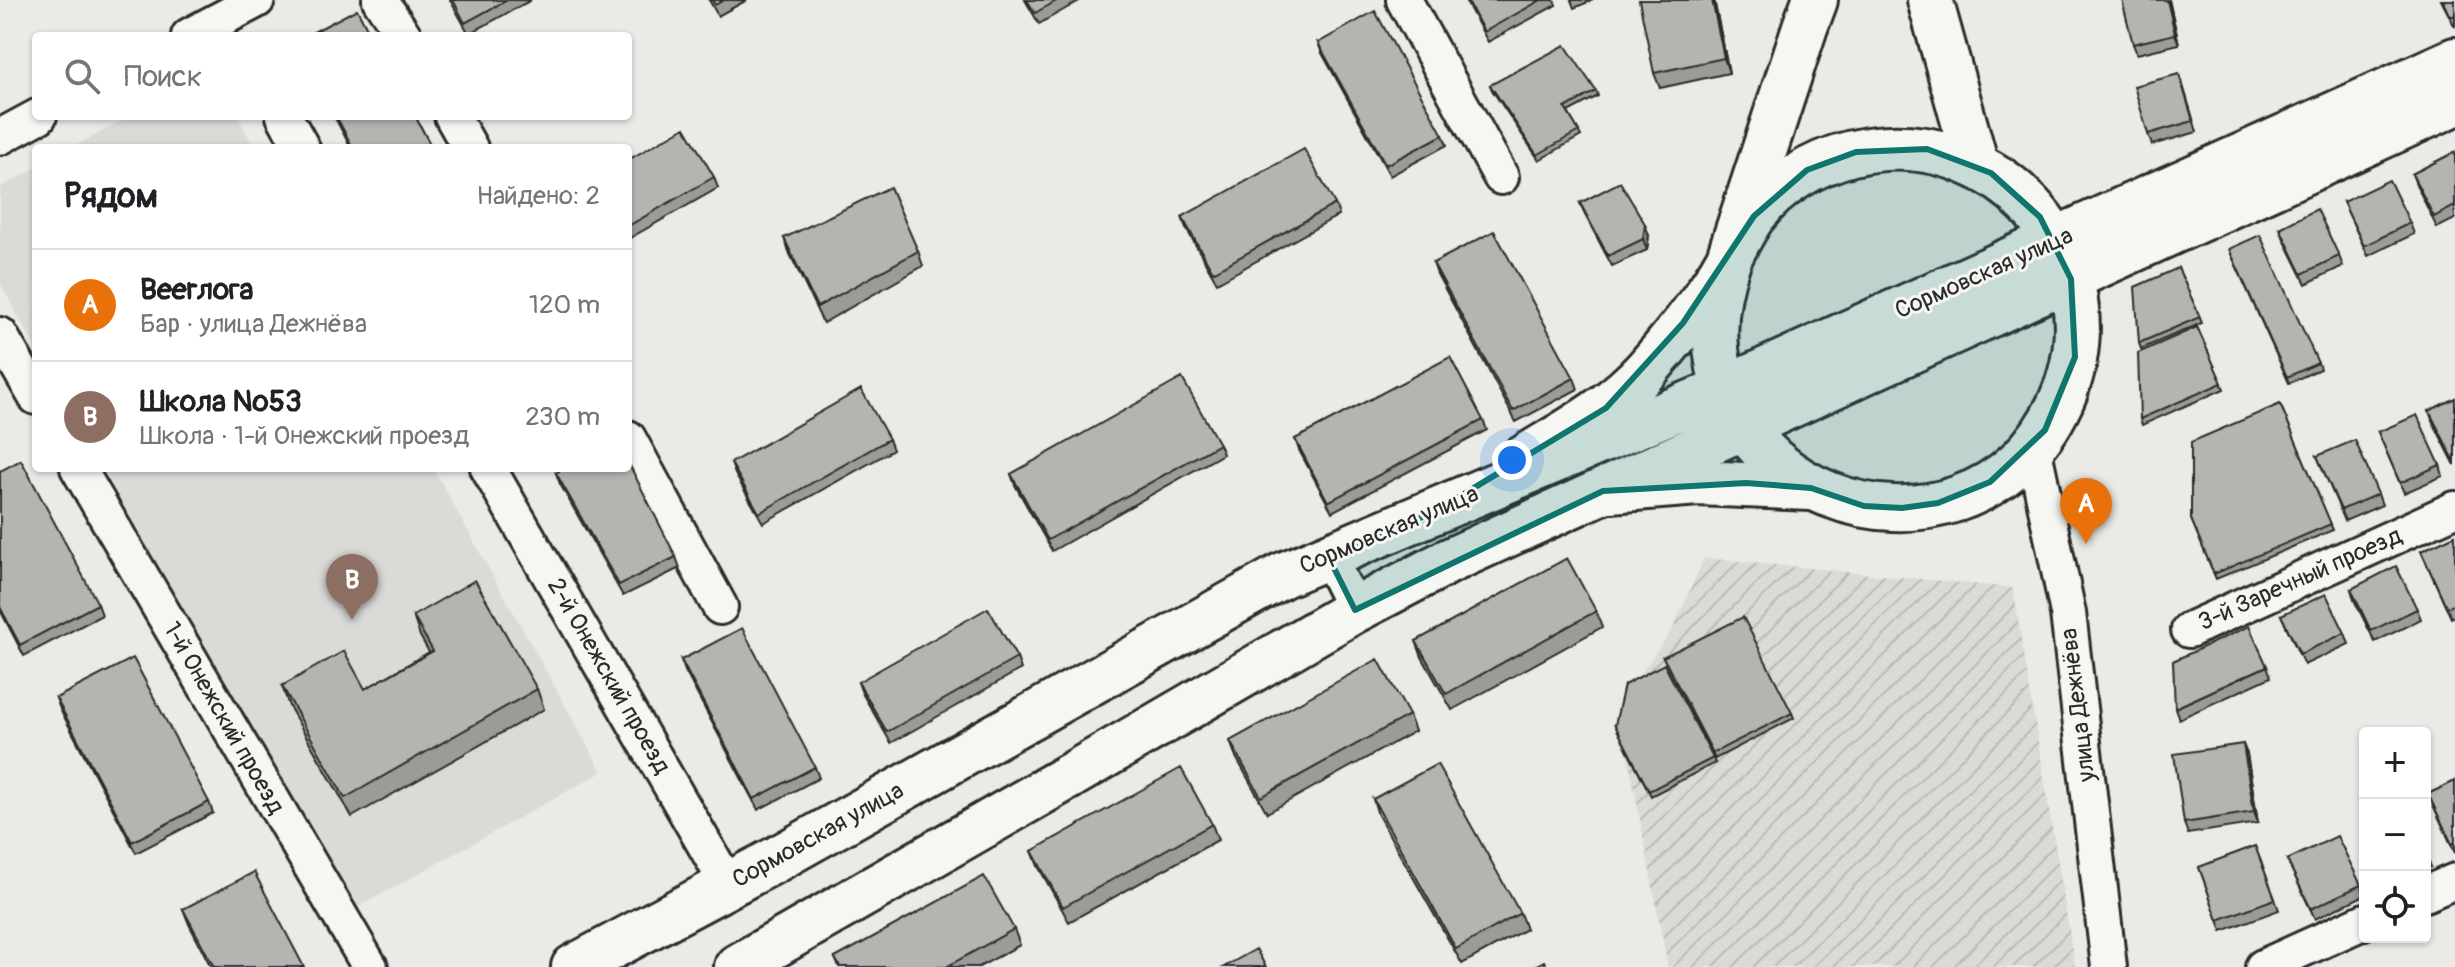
<!DOCTYPE html>
<html lang="ru">
<meta charset="utf-8">
<style>
:root{--surface:#fff;--page:#f6f6f6;--text:#202124;--muted:#757577;--line:#e0e0e0;--accent:#1f6fb2}
body{margin:0;font-family:Pangolin,sans-serif;background:var(--page);color:var(--text)}
.controls{position:absolute;right:24px;bottom:24px;display:grid;overflow:hidden;border-radius:8px;box-shadow:0 2px 6px #0004}
.controls button{width:72px;height:72px;display:grid;place-items:center;padding:0;border:0;border-bottom:2px solid var(--line);background:var(--surface);color:var(--text);font:40px sans-serif}
.you{position:absolute;left:1512px;top:460px;width:28px;height:28px;margin:-20px;border:6px solid #fff;border-radius:50%;background:#1a73e8;box-shadow:0 0 0 12px #1a73e833}
.badge{display:grid;place-items:center;width:52px;height:52px;border-radius:50%;background:var(--accent);color:#fff;font-size:26px;font-weight:700}
.pin{position:absolute;translate:-50% -66px;filter:drop-shadow(0 2px 4px #0008)}
.pin::after{content:'';position:absolute;top:42px;width:28px;height:24px;background:inherit;clip-path:polygon(0 0,100% 0,50% 100%)}
.list{margin:0;padding:0;list-style:none}
h2{display:flex;justify-content:space-between;align-items:center;height:104px;margin:0;padding:0 32px;font-size:34px}
h2 small{font-size:26px;font-weight:400;color:var(--muted)}
.list li{display:grid;grid-template-columns:52px 1fr auto;gap:24px;align-items:center;box-sizing:border-box;height:112px;padding:0 32px;border-top:2px solid var(--line)}
.list b{display:block;font-size:30px;white-space:nowrap}
.list p{margin:0;font-size:26px;white-space:nowrap;color:var(--muted)}
.list em{font-size:26px;font-style:normal;color:var(--muted)}
.icon{flex:none;width:44px;height:44px;fill:none;stroke:currentColor;stroke-width:2;stroke-linecap:round;stroke-linejoin:round}
.map{position:relative;flex:none;width:2455px;height:967px;overflow:hidden}
.search{position:absolute;background:var(--surface);box-shadow:0 2px 6px #0004;left:32px;top:32px;width:600px;height:88px;display:flex;align-items:center;gap:20px;box-sizing:border-box;padding:0 28px;border-radius:8px;color:var(--muted);font-size:30px}
.panel{position:absolute;background:var(--surface);box-shadow:0 2px 6px #0004;left:32px;top:144px;width:600px;height:328px;border-radius:8px}
.map>svg:first-child{display:block}
</style>
<div class="map">
<svg width="2455" height="967" viewBox="0 0 2455 967">
<defs>
<pattern id="industrial-furrows" width="10" height="10" patternUnits="userSpaceOnUse" patternTransform="scale(2)"><rect width="10" height="10" fill="#dadad6"/><path d="M-1 1l2-2M0 10L10 0M9 11l2-2" fill="none" stroke="#bbbbb8"/></pattern>
</defs>
<rect width="100%" height="100%" fill="#eaeae6"/>
<filter id="ink" filterUnits="userSpaceOnUse"><feTurbulence type="fractalNoise" baseFrequency=".0125" numOctaves="2"/><feDisplacementMap in="SourceGraphic" scale="16" xChannelSelector="R" yChannelSelector="G"/><feConvolveMatrix kernelMatrix="1 2 1 2 8 2 1 2 1" color-interpolation-filters="sRGB"/></filter>
<g filter="url(#ink)">
<!-- built -->
<path fill="#dadad6" d="M130,116H237L255,148H72Z
M36,168V348L0,283V188Z
M103,468H433L602,772L349,912Z"/>
<!-- industrial -->
<path fill="url(#industrial-furrows)" d="M1704,558L2013,588L2075,967H1668L1618,704L1673,629Z"/>
<g fill="none" stroke-linecap="round" stroke-linejoin="round">
<defs>
<path id="minor" d="M380,0L404,36
M1404,0L1501,177
M189,36L257,0
M284,116L302,148
M452,116L470,148
M0,137L39,116
M0,335L36,397
M628,438L720,607
M2033,446L2068,613L2109,967
M78,468L370,967
M488,468L728,885
M1328,556L1355,610
M2189,630L2455,509
M2425,894L2455,881
M2263,967L2365,921"/>
<path id="tertiary" d="M1930,0L1976,165
M1519,461C1564,433 1611,409 1647,369C1675,337 1708,297 1728,260C1736,245 1743,230 1753,216C1803,153 1893,130 1967,162C2014,181 2051,220 2067,268C2082,312 2080,359 2061,401C1966,608 1649,490 1728,261L1805,27L1815,0
M1610,490L1698,483L1811,488"/>
<path id="secondary" d="M1068,777L1355,610L1449,561L2455,103
M574,967L775,860L1283,575L1724,389L2455,60"/>
<path id="trunk" d="M737,967L1068,777"/>
</defs>
<!-- minor casing -->
<use href="#minor" stroke="#2b2b2b" stroke-width="40"/>
<!-- tertiary casing -->
<use href="#tertiary" stroke="#2b2b2b" stroke-width="50"/>
<!-- secondary casing -->
<use href="#secondary" stroke="#2b2b2b" stroke-width="50"/>
<!-- trunk casing -->
<use href="#trunk" stroke="#2b2b2b" stroke-width="50"/>
<!-- minor -->
<use href="#minor" stroke="#f6f6f2" stroke-width="34"/>
<!-- tertiary -->
<use href="#tertiary" stroke="#f6f6f2" stroke-width="44"/>
<!-- secondary -->
<use href="#secondary" stroke="#f6f6f2" stroke-width="44"/>
<!-- trunk -->
<use href="#trunk" stroke="#f6f6f2" stroke-width="44"/>
</g>
<!-- wall -->
<path fill="#9b9b98" stroke="#2b2b2b" stroke-width="2" d="M450,0H531L469,34Z
M709,0H747L718,16Z
M1025,0H1081L1039,24Z
M1465,0H1554L1556,5L1488,42Z
M1571,0H1593L1574,8Z
M1714,0L1729,73L1660,88L1654,73Z
M2169,0L2179,44L2137,54L2133,44Z
M2441,0H2455V27Z
M1318,43L1443,135L1447,145L1390,176L1322,53Z
M1490,85L1596,91L1598,96L1568,112L1581,136L1539,160L1492,90Z
M2183,85L2197,132L2152,145L2148,134Z
M334,116H415L432,148H351Z
M2455,152V219L2437,228L2416,184L2412,174Z
M628,160L714,177L718,188L628,239Z
M2343,202L2410,223L2414,234L2368,256Z
M1580,203L1649,235L1647,250L1612,266L1584,213Z
M1335,204L1339,215L1217,283L1186,228L1182,217Z
M2280,228L2339,256L2343,266L2306,284L2284,239Z
M784,238L918,251L923,266L823,323L790,254Z
M2231,254L2318,363L2320,369L2289,383Z
M1433,263L1574,378L1578,389L1516,422L1437,274Z
M2178,268L2202,323L2141,349L2139,343Z
M2197,327L2224,389L2142,425L2140,419Z
M2455,398V465L2433,422L2429,411Z
M2280,404L2333,530L2216,579L2191,519Z
M1483,420L1487,430L1332,512L1299,450L1295,439Z
M2378,432L2440,465L2443,476L2404,493Z
M889,439L893,450L763,523L735,474L731,463Z
M1219,444L1223,454L1052,551L1015,485L1011,474Z
M2317,456L2378,494L2382,505L2345,521Z
M0,471L98,604L102,615L24,656L0,610Z
M556,473L676,557L680,568L623,596L560,484Z
M2455,535V616L2451,618L2421,551Z
M2351,589L2417,609L2421,619L2375,642L2354,600Z
M1596,611L1602,627L1452,710L1422,657L1416,641Z
M2281,615L2345,633L2349,644L2304,665Z
M413,616L537,689L544,709L352,817L289,706L282,686L365,689L429,652L420,636Z
M1663,657L1792,713L1794,718L1715,759Z
M1017,658L1021,669L891,743L862,693L858,682Z
M681,660L815,767L819,778L758,810L685,671Z
M2267,666L2271,677L2179,719L2175,708Z
M56,698L209,802L213,813L136,853L60,709Z
M1409,715L1415,731L1267,813L1236,757L1230,741Z
M1615,725L1713,758L1715,763L1651,796Z
M2247,754L2258,823L2188,834L2184,823Z
M2455,781V853L2428,794Z
M1373,799L1520,913L1526,929L1462,964L1378,815Z
M1212,824L1218,840L1069,922L1038,866L1032,851Z
M2255,846L2279,910L2222,931L2199,867Z
M2425,851L2431,867L2425,870Z
M2287,860L2361,885L2365,895L2315,919Z
M183,909L304,967H211L189,924Z
M1014,929L1020,945L979,967H839L835,958Z"/>
<!-- shaded-wall -->
<path fill="#7e7e7c" stroke="#2b2b2b" stroke-width="2" d="M1712,0H1714L1729,73L1724,58Z
M2167,0H2169L2179,44L2175,34Z
M1645,224L1649,235L1647,250L1643,239Z
M2243,744L2247,754L2258,823L2254,812Z"/>
<!-- building -->
<path fill="#b4b4b1" stroke="#2b2b2b" stroke-width="2" d="M453,0H507L465,23Z
M712,0H724L715,5Z
M1027,0H1058L1035,13Z
M1467,0H1541L1484,32Z
M1639,0H1712L1724,58L1654,73Z
M2122,0H2167L2175,34L2133,44Z
M2443,0H2455V15L2451,17Z
M357,9L371,36H306Z
M1375,11L1443,135L1386,165L1318,43Z
M1565,45L1596,91L1565,108L1579,131L1537,155L1490,85Z
M2179,74L2193,121L2148,134L2134,86Z
M336,116H415L432,148H353Z
M685,127L714,177L628,226V160Z
M1304,149L1335,204L1213,272L1182,217Z
M2455,152V206L2434,217L2412,174Z
M2389,180L2410,223L2364,246L2343,202Z
M1620,182L1645,224L1643,239L1608,256L1580,203Z
M890,187L918,251L817,307L784,238Z
M2317,209L2339,256L2302,274L2280,228Z
M1494,231L1574,378L1513,411L1433,263Z
M2260,235L2318,363L2287,377L2229,249Z
M2178,268L2200,317L2139,343L2135,287Z
M2197,327L2222,383L2140,419L2138,353Z
M1450,357L1483,420L1328,502L1295,439Z
M1182,378L1219,444L1048,540L1011,474Z
M861,389L889,439L759,513L731,463Z
M2455,398V459L2454,460L2429,411Z
M2280,404L2331,524L2214,574L2191,519V442Z
M2417,415L2440,465L2400,483L2378,432Z
M2355,440L2378,494L2341,510L2317,456Z
M21,460L98,604L20,645L0,607V471Z
M628,462L676,557L619,585L556,473L565,468H628Z
M2455,535V604L2447,608L2421,551Z
M1567,558L1596,611L1446,694L1416,641Z
M2396,566L2417,609L2371,631L2351,589Z
M475,580L537,689L345,798L282,686L344,651L365,689L433,651L413,616Z
M2326,594L2345,633L2300,654L2281,615Z
M988,608L1017,658L887,732L858,682Z
M1743,617L1792,713L1713,753L1663,657Z
M2249,626L2267,666L2175,708L2173,661Z
M742,628L815,767L754,799L681,660Z
M133,658L209,802L132,842L56,698Z
M1378,659L1409,715L1261,797L1230,741Z
M1664,664L1713,758L1649,791L1615,725L1624,685Z
M2243,744L2254,812L2184,823L2174,754Z
M1437,764L1520,913L1456,949L1373,799Z
M1181,768L1212,824L1063,907L1032,851Z
M2455,781V842L2452,844L2428,794Z
M2337,836L2361,885L2311,909L2287,860Z
M2255,846L2275,899L2218,920L2199,867Z
M254,872L304,967H214L183,909Z
M984,876L1014,929L946,967H840L835,958Z
M1256,949L1266,967H1224Z
M1544,961L1547,967H1533Z"/>
</g>
<!-- marked area -->
<path fill="#0f766e" fill-opacity="0.2" stroke="#0f766e" stroke-width="6" stroke-linejoin="round" d="M1927,149L1991,173L2040,217L2071,279L2075,357L2045,430L1990,482L1938,503L1902,508L1864,506L1811,488L1746,483L1603,491L1355,610L1328,556L1434,512L1606,408L1683,323L1754,216L1807,170L1856,152Z"/>
<g text-anchor="middle" dominant-baseline="central" stroke-width="6" stroke-linejoin="round" paint-order="stroke">
<!-- street labels -->
<g font-size="24" fill="#2b2b2b" stroke="#f6f6f2">
<text transform="translate(1984 273) rotate(-24)">Сормовская улица</text>
<text transform="translate(1389 530) rotate(-23)">Сормовская улица</text>
<text transform="translate(2300 579) rotate(-24)">3-й Заречный проезд</text>
<text transform="translate(609 676) rotate(60)">2-й Онежский проезд</text>
<text transform="translate(2078 705) rotate(-97)">улица Дежнёва</text>
<text transform="translate(224 718) rotate(60)">1-й Онежский проезд</text>
<text transform="translate(818 835) rotate(-29)">Сормовская улица</text>
</g>
</g>
</svg>
<div class="controls">
<button>+</button>
<button>−</button>
<button><svg class="icon" aria-label="locate" viewBox="0 0 24 24"><circle cx="12" cy="12" r="6"/><path d="M12 2v4M12 18v4M2 12h4M18 12h4"/></svg></button>
</div>
<div class="you"></div>
<div class="pin badge" style="left:2086px;top:544px;background:#e8710a">A</div>
<div class="pin badge" style="left:352px;top:620px;background:#8d6e63">B</div>
<div class="search"><svg class="icon" aria-label="search" viewBox="0 0 24 24"><circle cx="10" cy="10" r="6"/><path d="M15 15l6 6"/></svg>Поиск</div>
<section class="panel">
<h2>Рядом<small>Найдено: 2</small></h2>
<ul class="list">
<li><span class="badge" style="background:#e8710a">A</span><div><b>Beerлога</b><p>Бар · улица Дежнёва</p></div><em>120 m</em></li>
<li><span class="badge" style="background:#8d6e63">B</span><div><b>Школа №53</b><p>Школа · 1-й Онежский проезд</p></div><em>230 m</em></li>
</ul>
</section>
</div>
